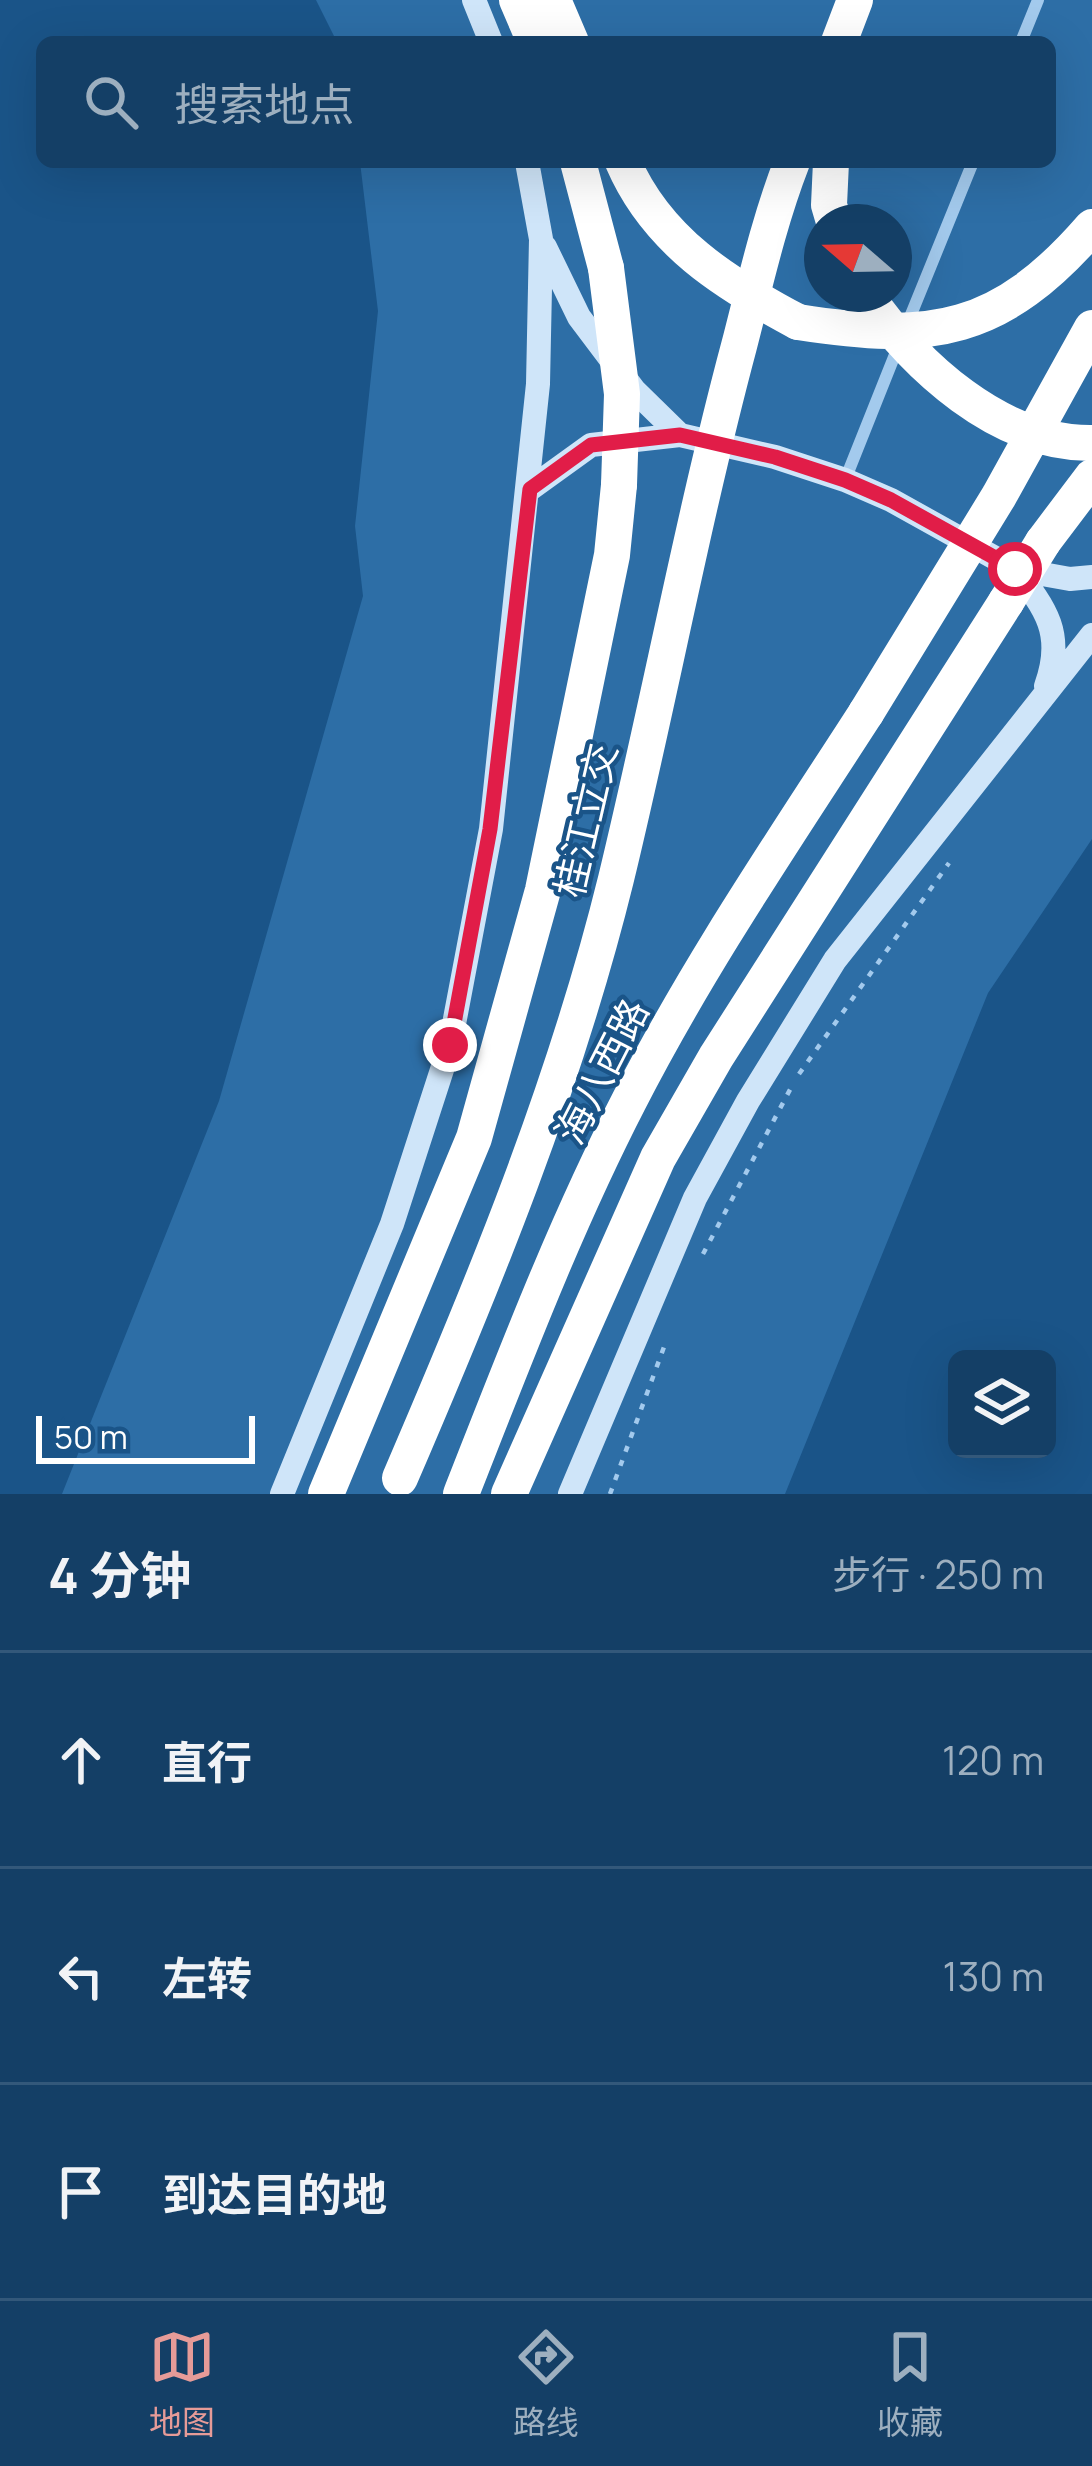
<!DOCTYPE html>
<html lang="zh">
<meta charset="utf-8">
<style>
:root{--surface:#143f66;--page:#1d466c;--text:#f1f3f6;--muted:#9dafbf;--line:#33587a;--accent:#e69b98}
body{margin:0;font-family:Manrope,"Noto Sans SC",sans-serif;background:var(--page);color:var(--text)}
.controls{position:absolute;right:36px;bottom:36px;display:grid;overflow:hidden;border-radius:18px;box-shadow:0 12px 48px #0002}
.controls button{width:108px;height:108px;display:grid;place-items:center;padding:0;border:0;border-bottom:3px solid var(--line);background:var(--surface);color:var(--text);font:60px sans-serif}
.compass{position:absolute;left:804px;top:204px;width:108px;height:108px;border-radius:50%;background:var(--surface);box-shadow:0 12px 48px #0002;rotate:290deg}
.scale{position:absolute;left:36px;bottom:30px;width:219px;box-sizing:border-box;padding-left:12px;border:6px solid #fff;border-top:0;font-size:33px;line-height:42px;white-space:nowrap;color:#fff;-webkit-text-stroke:9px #1a5488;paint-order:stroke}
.stop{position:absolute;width:36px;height:36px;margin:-27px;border:9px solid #e11d48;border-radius:50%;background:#fff}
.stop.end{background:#e11d48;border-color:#fff;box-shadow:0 3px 12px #0008}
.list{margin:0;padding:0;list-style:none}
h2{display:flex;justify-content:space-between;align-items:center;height:156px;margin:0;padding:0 48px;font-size:51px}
h2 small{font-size:39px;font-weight:400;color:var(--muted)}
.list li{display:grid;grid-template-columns:78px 1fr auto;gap:36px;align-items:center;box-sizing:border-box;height:216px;padding:0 48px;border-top:3px solid var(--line)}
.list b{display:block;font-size:45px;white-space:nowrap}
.list em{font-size:39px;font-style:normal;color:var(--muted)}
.icon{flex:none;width:66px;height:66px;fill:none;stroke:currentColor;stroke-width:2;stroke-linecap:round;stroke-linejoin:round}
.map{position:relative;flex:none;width:1092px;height:1494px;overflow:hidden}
.search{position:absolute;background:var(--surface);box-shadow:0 12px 48px #0002;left:36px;right:36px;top:36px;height:132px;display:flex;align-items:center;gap:30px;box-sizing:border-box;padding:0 42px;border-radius:18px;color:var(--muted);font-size:45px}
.sheet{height:804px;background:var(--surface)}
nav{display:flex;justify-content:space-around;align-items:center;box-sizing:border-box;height:168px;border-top:3px solid var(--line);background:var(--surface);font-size:33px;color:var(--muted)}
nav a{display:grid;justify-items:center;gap:6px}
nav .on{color:var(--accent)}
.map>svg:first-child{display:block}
</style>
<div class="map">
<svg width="1092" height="1494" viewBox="0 0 1092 1494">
<rect width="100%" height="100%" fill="#1a5488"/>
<!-- green -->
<path fill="#2d6ea6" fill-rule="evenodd" d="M316,0H1092V839L988,993L785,1494H62L219,1101L363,596L355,526L378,311L360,162H1050V42H337ZM822,222H894V294H822Z"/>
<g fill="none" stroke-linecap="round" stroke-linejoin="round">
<!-- path -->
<path stroke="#a3caed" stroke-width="4.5" stroke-dasharray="6 9" stroke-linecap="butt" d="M799,1074L949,863
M703,1254L793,1084
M610,1494L664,1347"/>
<!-- street -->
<path stroke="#a3caed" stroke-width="12" d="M1021,42L1038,0
M908,322L973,162
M845,480L898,347"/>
<!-- secondary -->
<path stroke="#cfe5f9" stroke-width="24" d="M474,0L491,42
M545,247L579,317L634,390L680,435
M530,489L591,445L680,435L775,457L845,480L891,500L1015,569L1070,579L1092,577
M1015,569C1046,609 1065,634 1046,686
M282,1494L392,1224L450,1045L491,829L538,384L541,239L527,162
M570,1494L695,1198L748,1101L835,960L1092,635"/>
<!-- highway -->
<path stroke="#fff" stroke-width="36" d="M517,0L535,42
M553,0L571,42
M839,42L855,0
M578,162L606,268
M623,162C657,241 726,284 798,322
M831,162L829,205L834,222
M1043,542L1092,477
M326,1494L474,1138L543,890L612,555L619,485
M461,1494C513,1362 564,1227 629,1101C698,966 784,840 866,713
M509,1494L658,1158L716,1057L1006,602"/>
<!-- highway-bridge -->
<path stroke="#fff" stroke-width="36" d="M606,268L622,394L619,485
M865,294C915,366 999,444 1092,443
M798,322C932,343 1000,333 1092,227
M1006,602L1043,542
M866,713L999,496L1092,328
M400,1478C484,1283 565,1086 616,879C659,702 692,522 739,346C755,284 769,221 792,162"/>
</g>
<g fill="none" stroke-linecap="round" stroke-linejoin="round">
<!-- route -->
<path stroke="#e11d48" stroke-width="15" d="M450,1045L490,829L530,489L591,445L680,435L775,457L845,480L891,500L1015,569"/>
</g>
<g text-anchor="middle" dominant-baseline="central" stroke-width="9" stroke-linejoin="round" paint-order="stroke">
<!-- street labels -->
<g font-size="39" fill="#fff" stroke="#1a5488">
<text transform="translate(585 820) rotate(-77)">桂江立交</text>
<text transform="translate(601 1071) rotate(-63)">海八西路</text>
</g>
</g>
</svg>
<div class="controls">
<button><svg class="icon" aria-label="layers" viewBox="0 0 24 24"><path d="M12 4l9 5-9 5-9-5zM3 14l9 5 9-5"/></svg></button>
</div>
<svg class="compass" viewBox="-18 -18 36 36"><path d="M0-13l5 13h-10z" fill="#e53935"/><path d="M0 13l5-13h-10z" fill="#9dafbf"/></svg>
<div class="scale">50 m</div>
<div class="stop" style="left:1015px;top:569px"></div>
<div class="stop end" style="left:450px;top:1045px"></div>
<div class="search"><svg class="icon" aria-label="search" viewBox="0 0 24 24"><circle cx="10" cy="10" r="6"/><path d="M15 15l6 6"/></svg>搜索地点</div>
</div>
<section class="sheet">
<h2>4 分钟<small>步行 · 250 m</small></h2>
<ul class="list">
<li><svg class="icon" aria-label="ahead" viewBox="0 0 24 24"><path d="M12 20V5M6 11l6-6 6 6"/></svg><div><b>直行</b></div><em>120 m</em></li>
<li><svg class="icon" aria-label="left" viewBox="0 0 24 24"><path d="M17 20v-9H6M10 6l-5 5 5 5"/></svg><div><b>左转</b></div><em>130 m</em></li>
<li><svg class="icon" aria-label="arrive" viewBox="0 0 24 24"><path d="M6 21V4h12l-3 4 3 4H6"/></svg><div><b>到达目的地</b></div></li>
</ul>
</section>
<nav>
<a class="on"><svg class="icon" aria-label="map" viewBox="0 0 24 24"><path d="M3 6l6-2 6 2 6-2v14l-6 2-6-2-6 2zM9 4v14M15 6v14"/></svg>地图</a>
<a><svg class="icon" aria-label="directions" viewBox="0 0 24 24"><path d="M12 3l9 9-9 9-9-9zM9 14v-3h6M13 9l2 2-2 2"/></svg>路线</a>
<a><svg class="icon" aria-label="saved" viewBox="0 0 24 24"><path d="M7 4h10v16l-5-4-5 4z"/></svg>收藏</a>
</nav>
